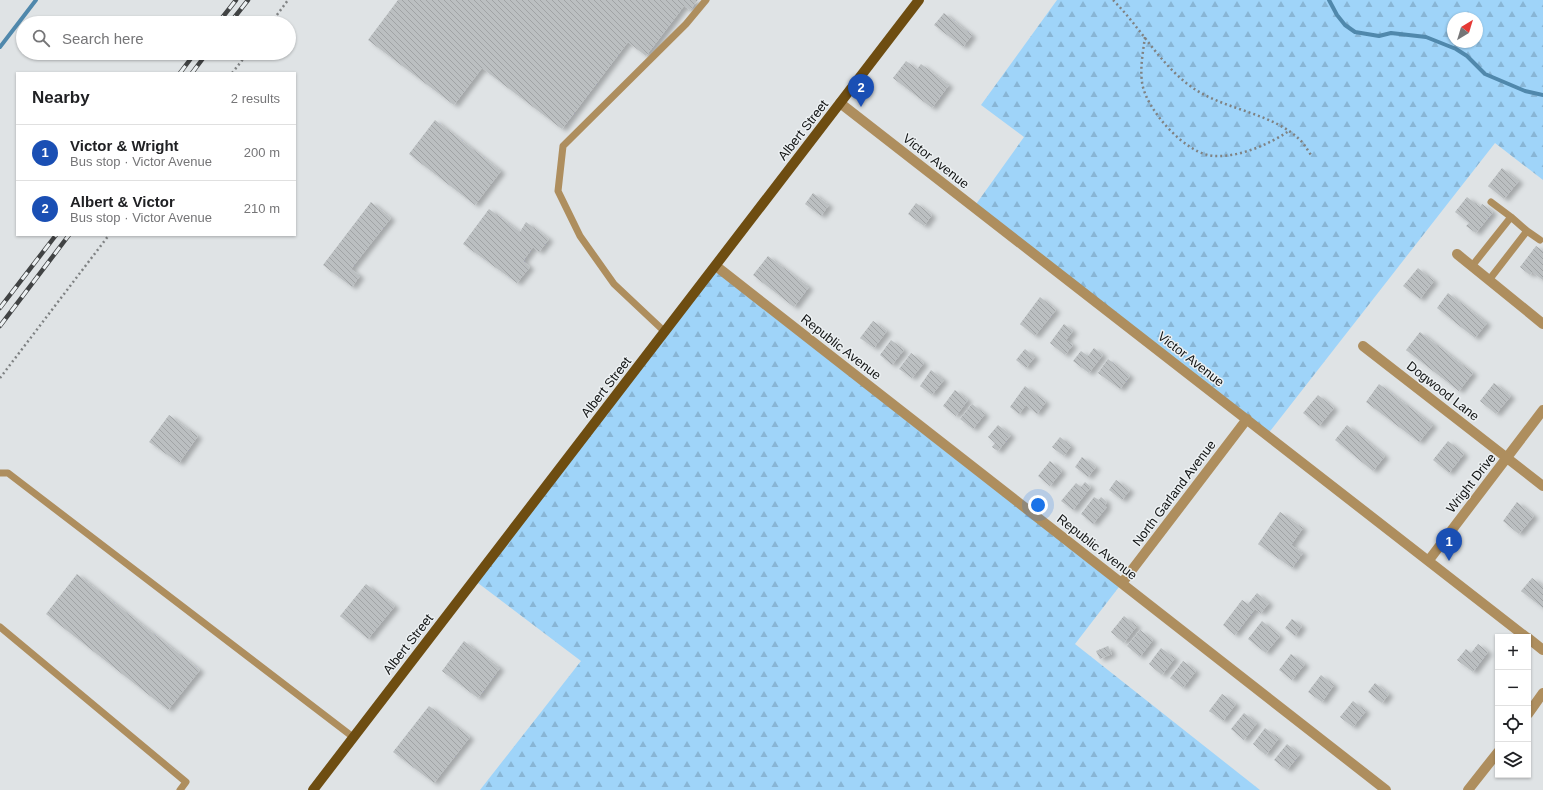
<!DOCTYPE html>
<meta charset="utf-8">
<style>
:root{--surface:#fff;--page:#f6f6f6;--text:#202124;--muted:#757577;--line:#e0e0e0;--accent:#7c3aed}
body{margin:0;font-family:Helvetica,sans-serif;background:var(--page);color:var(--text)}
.controls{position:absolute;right:12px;bottom:12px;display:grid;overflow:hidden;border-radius:0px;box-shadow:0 1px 3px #0004}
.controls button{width:36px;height:36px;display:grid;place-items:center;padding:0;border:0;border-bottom:1px solid var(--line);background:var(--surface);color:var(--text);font:20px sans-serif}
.compass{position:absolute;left:1447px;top:12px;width:36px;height:36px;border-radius:50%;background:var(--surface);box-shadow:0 1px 3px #0004;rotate:38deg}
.you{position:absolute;left:1038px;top:505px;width:14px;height:14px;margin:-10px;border:3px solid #fff;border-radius:50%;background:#1a73e8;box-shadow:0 0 0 6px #1a73e833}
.badge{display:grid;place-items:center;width:26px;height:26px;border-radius:50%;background:var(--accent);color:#fff;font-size:13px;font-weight:700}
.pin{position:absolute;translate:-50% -33px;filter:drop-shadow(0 1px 2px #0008)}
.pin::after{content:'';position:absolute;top:21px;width:14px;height:12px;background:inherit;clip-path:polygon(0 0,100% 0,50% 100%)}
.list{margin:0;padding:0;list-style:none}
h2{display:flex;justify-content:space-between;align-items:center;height:52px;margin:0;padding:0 16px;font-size:17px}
h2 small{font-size:13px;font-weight:400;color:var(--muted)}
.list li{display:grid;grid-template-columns:26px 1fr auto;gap:12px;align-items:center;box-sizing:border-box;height:56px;padding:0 16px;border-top:1px solid var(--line)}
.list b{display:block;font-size:15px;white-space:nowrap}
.list p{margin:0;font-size:13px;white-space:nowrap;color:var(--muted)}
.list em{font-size:13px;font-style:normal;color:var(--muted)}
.icon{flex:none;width:22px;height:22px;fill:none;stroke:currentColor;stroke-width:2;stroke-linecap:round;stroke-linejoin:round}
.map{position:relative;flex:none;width:1543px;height:790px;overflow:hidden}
.search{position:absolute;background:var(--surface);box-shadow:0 1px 3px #0004;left:16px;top:16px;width:280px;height:44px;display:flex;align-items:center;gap:10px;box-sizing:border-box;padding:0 14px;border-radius:22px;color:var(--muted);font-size:15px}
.panel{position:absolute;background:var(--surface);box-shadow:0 1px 3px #0004;left:16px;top:72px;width:280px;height:164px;border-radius:0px}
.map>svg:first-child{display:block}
</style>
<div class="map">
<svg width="1543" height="790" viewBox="0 0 1543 790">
<defs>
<pattern id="forest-firs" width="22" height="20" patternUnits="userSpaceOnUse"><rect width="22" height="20" fill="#9fd4f9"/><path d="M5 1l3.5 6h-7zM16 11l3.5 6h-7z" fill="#88b5d5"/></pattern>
<pattern id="building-back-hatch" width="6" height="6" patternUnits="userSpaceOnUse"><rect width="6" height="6" fill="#bbbfc1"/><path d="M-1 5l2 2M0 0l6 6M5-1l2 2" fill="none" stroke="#a0a3a5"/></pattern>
<filter id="shadow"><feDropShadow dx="4.5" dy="2.5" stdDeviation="2" flood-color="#0004"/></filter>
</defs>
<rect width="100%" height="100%" fill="#dfe3e5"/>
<!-- forest -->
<path fill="url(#forest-firs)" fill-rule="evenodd" d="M1057,0H1543V180L1495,143L1267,435L974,207L1024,137L981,105ZM1453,18H1477V42H1453Z
M716,266L1122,583L1075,644L1260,790H480L581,661L474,580Z"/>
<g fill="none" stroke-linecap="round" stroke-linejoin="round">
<!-- stream -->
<path stroke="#5088ac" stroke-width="4" d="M1329,0L1337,15L1345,25L1355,32L1379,36L1391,33L1426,37L1456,49L1467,56L1485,74L1525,91L1543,95
M0,47L36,0"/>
</g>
<!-- building -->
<path fill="url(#building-back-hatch)" filter="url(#shadow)" d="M398,0H698L690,10L684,6L646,56L628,42L562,129L482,68L454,105L368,40Z
M944,13L972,35L963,47L934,25Z
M906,61L917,69L921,64L949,85L932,108L893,78Z
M435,120L501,171L475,205L409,154Z
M1502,168L1519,181L1504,199L1488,186Z
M813,193L829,205L821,216L805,204Z
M1467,197L1480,207L1482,204L1493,212L1476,233L1466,226L1469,223L1455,212Z
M371,202L391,218L351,269L360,276L352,287L323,265Z
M916,203L932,215L924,226L908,214Z
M489,209L520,232L526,222L549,239L539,252L533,247L523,261L530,267L517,283L463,244Z
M1536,246L1543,251V280L1532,272L1530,275L1520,267Z
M768,256L809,287L794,307L753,275Z
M1418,268L1434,281L1420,299L1403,286Z
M1448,293L1487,323L1475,338L1437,308Z
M1040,297L1056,310L1035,336L1020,324Z
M873,321L887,331L874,348L860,338Z
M1064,324L1073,331L1066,340L1073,345L1065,355L1050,343Z
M1420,332L1473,373L1459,391L1406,350Z
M891,340L904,350L892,365L880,355Z
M1094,348L1103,355L1089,373L1073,361L1081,351L1088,356Z
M1025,349L1035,357L1026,368L1016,360Z
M911,353L924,363L912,378L899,369Z
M1108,359L1130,376L1120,389L1098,373Z
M931,370L944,380L932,395L920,386Z
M1494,383L1511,396L1496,414L1480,401Z
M1379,384L1433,425L1419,442L1366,402Z
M1025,386L1046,402L1037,414L1026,405L1019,414L1010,407Z
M955,390L968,400L956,416L943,406Z
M1318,395L1334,408L1319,426L1303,413Z
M972,404L985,414L973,429L960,419Z
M169,415L198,436L179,463L149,442Z
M998,425L1011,435L998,451L992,447L995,443L988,437Z
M1347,425L1385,456L1373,471L1335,440Z
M1060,437L1071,446L1064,456L1052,447Z
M1448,441L1464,454L1449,473L1433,460Z
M1082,457L1096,467L1088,477L1075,467Z
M1050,461L1062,471L1050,486L1038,476Z
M1116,480L1130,490L1122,500L1109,490Z
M1085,482L1091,487L1073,510L1061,501L1076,483L1081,487Z
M1094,497L1099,500L1101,497L1107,502L1105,505L1107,507L1093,524L1081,514Z
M1517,502L1534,516L1519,534L1503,521Z
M1280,512L1303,528L1291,545L1303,553L1292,568L1258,544Z
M77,574L200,670L168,710L46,614Z
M1532,578L1543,586V608L1521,591Z
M366,584L395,606L368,639L340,616Z
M1257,593L1269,603L1261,613L1255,609L1235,635L1223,625L1242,600L1248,604Z
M1124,616L1137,626L1124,643L1111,632Z
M1292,619L1302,626L1295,636L1285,628Z
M1262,621L1280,636L1266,653L1248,639Z
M1140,630L1153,640L1140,657L1127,646Z
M464,641L500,668L478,698L442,671Z
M1478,644L1488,652L1473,672L1457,660L1466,649L1471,653Z
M1108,646L1112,654L1100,659L1096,651Z
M1161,648L1175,658L1162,675L1149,664Z
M1291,654L1305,664L1292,680L1279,670Z
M1183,661L1196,671L1183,688L1170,678Z
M1321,675L1334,685L1322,702L1308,692Z
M1375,683L1389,694L1382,703L1368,692Z
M1222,694L1236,704L1223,721L1209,711Z
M1353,701L1366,711L1353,727L1340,717Z
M429,706L470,737L434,783L393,752Z
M1244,713L1257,723L1244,740L1231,729Z
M1265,728L1279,738L1266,755L1253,744Z
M1287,744L1300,754L1287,770L1274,760Z"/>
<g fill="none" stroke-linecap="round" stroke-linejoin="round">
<!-- path -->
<path stroke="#7f8283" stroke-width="2.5" stroke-dasharray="2 3" stroke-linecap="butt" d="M1113,0C1141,28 1160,65 1193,88C1225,110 1269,112 1298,138C1303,142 1307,149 1311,155
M271,23L288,0
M1145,37C1143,52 1140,67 1142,82C1145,109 1187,156 1215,156C1241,157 1269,144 1289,131
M232,73L248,53
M0,378L109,235"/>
<!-- service -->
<path stroke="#ae8e5e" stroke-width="7" d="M1491,202L1511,217
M1527,231L1540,240
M1472,266L1511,217L1527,231L1489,280
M665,332L614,284L580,236L558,191L563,146L686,24L706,0
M0,473H8L353,737
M0,627L186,782L180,790"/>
<!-- minor -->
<path stroke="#ae8e5e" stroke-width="10" d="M840,103L1526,637
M1457,254L1543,324
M716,266L1386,790
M1363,346L1543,486
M1429,560L1543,410
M1122,583L1247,419
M1528,638L1543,650
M1528,714L1543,693
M1468,790L1498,752"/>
<!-- primary -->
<path stroke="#6e4d11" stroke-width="10" d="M313,790L919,0"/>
<defs>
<path id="rail" d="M218,23L236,0
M230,23L248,0
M180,73L195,53
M192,73L207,53
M0,308L56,235
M0,326L69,235"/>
</defs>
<!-- rail casing -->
<use href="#rail" stroke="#414344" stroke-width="4.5"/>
<!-- rail -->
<use href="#rail" stroke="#ecf0f2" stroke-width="3" stroke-dasharray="9" stroke-linecap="butt"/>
</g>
<g text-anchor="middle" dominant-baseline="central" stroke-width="3" stroke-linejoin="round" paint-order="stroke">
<!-- street labels -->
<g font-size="13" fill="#111313" stroke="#ecf0f2">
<text transform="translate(803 130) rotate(-52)">Albert Street</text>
<text transform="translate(936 161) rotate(38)">Victor Avenue</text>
<text transform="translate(841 347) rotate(38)">Republic Avenue</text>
<text transform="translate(1191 359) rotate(38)">Victor Avenue</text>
<text transform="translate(606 387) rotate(-52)">Albert Street</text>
<text transform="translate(1443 391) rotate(38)">Dogwood Lane</text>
<text transform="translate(1471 483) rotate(-52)">Wright Drive</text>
<text transform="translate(1174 493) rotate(-53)">North Garland Avenue</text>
<text transform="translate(1097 547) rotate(38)">Republic Avenue</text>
<text transform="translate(408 644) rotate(-52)">Albert Street</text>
</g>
</g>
</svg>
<div class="controls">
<button>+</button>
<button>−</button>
<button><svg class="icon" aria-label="locate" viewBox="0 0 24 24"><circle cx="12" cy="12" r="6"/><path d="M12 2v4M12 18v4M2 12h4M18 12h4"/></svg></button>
<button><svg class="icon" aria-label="layers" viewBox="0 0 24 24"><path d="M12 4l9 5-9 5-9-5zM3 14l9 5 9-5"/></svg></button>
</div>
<svg class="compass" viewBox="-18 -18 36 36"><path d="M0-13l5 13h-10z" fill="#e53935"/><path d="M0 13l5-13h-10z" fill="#757577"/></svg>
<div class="you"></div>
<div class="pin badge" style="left:1449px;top:561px;background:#1a4fb4">1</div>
<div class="pin badge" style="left:861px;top:107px;background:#1a4fb4">2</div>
<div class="search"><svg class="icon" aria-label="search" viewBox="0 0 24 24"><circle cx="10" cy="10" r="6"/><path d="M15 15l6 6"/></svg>Search here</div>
<section class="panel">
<h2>Nearby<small>2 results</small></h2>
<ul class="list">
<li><span class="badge" style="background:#1a4fb4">1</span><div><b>Victor &amp; Wright</b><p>Bus stop · Victor Avenue</p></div><em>200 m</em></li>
<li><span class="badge" style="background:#1a4fb4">2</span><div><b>Albert &amp; Victor</b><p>Bus stop · Victor Avenue</p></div><em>210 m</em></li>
</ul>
</section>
</div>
